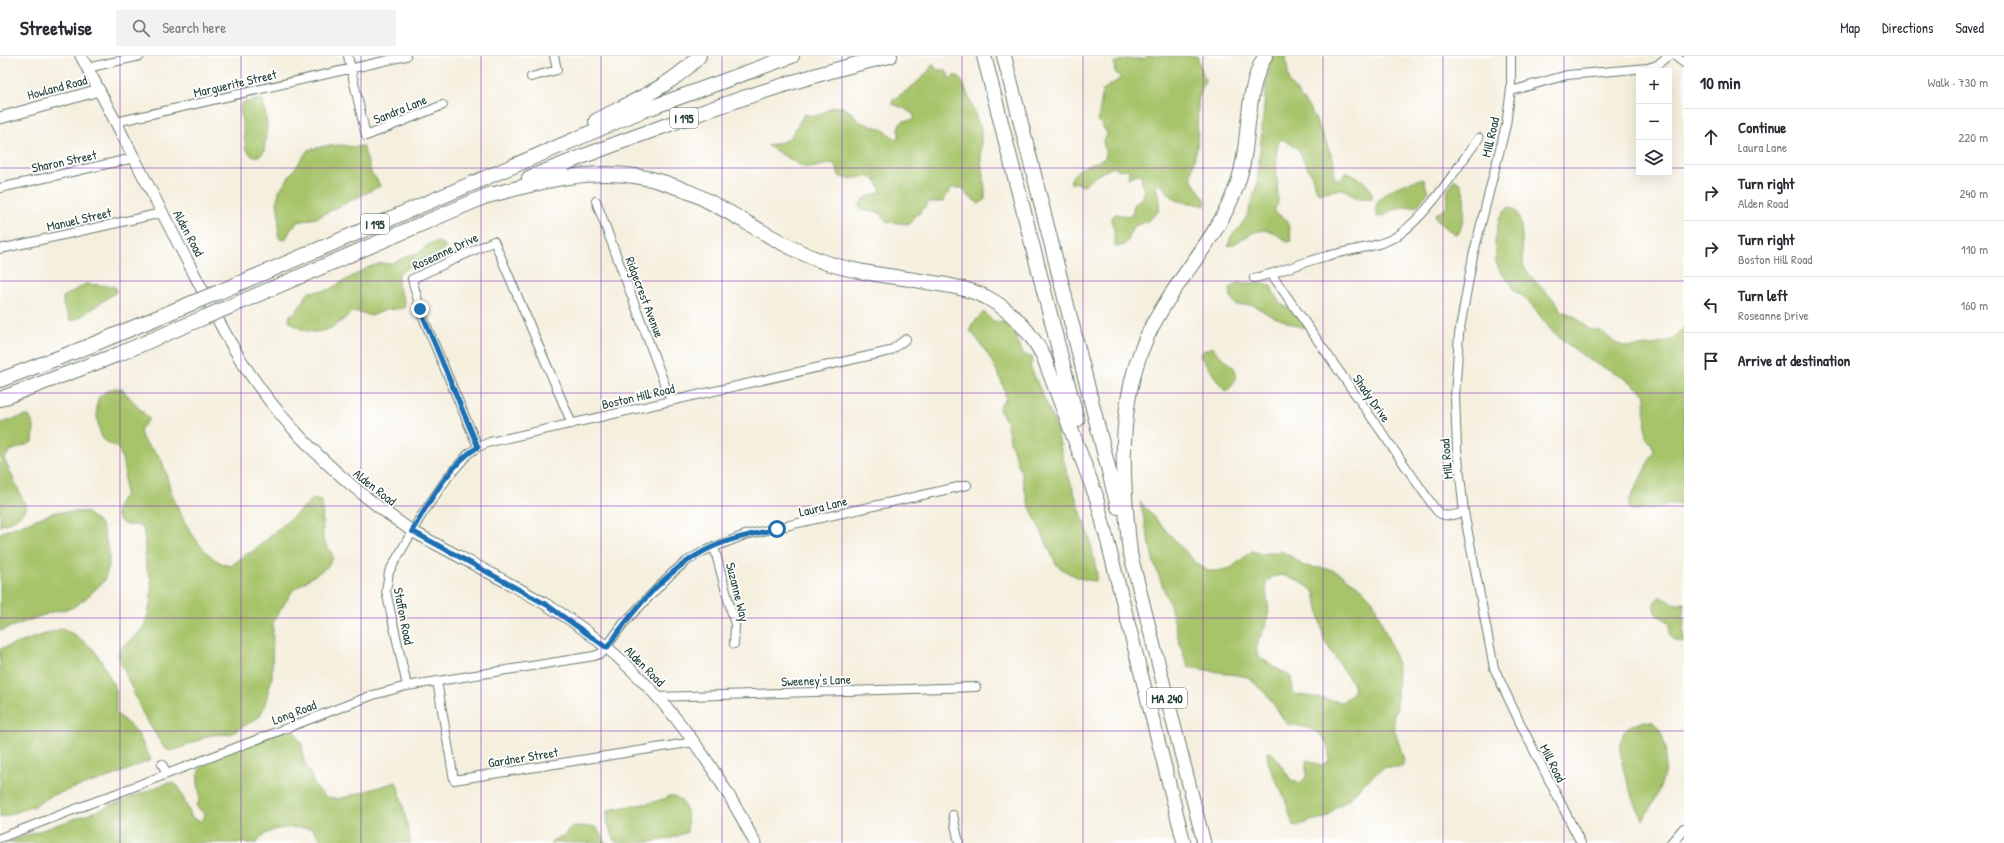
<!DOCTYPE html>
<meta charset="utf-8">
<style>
:root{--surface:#fff;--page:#f2f2f3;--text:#2b2b33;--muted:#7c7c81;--line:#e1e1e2}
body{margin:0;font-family:"Patrick Hand",sans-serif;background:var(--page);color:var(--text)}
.controls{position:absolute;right:12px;top:12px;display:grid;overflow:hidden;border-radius:0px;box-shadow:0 4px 16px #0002}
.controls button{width:36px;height:36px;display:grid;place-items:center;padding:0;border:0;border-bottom:1px solid var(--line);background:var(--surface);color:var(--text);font:20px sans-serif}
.stop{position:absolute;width:12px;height:12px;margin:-9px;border:3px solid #1f6fb2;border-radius:50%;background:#fff}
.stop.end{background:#1f6fb2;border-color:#fff;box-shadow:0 1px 4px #0008}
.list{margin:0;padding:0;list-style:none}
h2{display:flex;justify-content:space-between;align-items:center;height:52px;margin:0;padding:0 16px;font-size:17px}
h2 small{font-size:13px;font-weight:400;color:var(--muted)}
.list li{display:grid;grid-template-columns:26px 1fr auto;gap:12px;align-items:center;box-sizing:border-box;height:56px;padding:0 16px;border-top:1px solid var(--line)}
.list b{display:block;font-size:15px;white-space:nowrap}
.list p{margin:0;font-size:13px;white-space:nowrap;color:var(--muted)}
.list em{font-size:13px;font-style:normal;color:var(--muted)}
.icon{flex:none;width:22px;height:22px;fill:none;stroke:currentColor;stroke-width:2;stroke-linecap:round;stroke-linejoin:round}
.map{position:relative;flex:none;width:1684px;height:787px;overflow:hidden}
header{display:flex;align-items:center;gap:24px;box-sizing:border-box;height:56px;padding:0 20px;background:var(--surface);border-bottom:1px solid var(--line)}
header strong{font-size:19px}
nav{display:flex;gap:22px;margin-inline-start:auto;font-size:14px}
.search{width:280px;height:36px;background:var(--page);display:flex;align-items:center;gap:10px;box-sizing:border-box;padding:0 14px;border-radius:0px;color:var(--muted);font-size:15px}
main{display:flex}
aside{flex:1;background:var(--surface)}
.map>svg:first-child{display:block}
</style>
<header>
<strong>Streetwise</strong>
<div class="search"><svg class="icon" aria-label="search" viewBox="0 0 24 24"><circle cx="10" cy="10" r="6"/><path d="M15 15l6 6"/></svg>Search here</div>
<nav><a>Map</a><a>Directions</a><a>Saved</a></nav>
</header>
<main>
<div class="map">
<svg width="1684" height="787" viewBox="0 0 1684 787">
<rect width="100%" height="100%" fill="#fff"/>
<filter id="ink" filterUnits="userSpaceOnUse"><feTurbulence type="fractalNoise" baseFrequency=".025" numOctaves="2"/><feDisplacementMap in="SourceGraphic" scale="8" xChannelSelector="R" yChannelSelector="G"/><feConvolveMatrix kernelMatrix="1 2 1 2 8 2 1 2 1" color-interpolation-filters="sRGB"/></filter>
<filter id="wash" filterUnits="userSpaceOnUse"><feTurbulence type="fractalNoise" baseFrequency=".012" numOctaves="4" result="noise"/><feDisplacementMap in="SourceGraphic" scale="16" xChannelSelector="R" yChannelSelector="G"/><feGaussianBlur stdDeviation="0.9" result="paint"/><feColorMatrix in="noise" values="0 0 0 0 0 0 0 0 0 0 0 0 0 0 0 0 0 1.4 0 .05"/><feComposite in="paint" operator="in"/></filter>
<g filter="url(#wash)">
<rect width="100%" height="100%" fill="#f5efde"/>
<!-- green -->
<path fill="#a7c46b" stroke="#638050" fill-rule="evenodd" d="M1147,0H1197L1205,24L1198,44L1197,91L1191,119L1193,127L1205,143V150C1197,147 1183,147 1177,144C1168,140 1166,130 1156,127V132L1160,141L1159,155L1146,166L1132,171C1130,181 1128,192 1115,190C1113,183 1115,178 1114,172C1113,168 1111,167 1111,162L1115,158L1129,160L1132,158L1134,149L1144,139L1141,119L1137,118L1128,122L1129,115L1128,113L1120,114L1113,111L1097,119L1083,130L1075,126L1072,128L1070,126C1075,109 1094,110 1106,101L1103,84L1106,82L1107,77L1098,64L1103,34L1121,22L1115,16L1114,7L1126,3H1145Z
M1272,0H1286L1289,26L1311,54L1323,80L1334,105V121L1340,124L1346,117C1357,118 1373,130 1372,142L1358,143L1343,133L1318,137L1311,118L1297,92L1282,83L1279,85L1276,98L1278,147L1274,154L1276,157L1287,164L1292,185L1287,186C1268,170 1261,171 1239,185C1235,187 1233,190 1228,190L1231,180L1240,171L1247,160L1257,129L1266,29Z
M933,8L937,14H946L950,23L954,20H958L964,29L981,73V105L985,132V144L979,148L967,139L963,132H951L943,146H929L920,157L915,159L910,168L887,166L881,157L860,154L859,149C866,140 871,139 881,136C874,108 855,129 839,120L837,112L832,107L812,112L803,111L768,90V89C794,85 791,79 804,58L816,60L833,51H842L851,56L860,66L882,73L896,83L899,80V69L904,65L913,64L914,59L904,52L892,48L893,44C909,33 923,24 933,8Z
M254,44H263L267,69L264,95L261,99L253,101L246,93L240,51L242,47Z
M343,89L352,91L363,90L371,117L376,122L380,130L316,162L298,166L292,171L285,184L280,183L278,179L279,161L277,146L279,135L308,94L325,90Z
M1421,123L1424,124L1428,136L1417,150L1397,152L1383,160L1377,161C1369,137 1403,128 1421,123Z
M1454,123L1461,128C1467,144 1465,161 1459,177L1455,178C1448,173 1436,168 1435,158C1451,152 1445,151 1447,138C1448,133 1452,128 1454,123Z
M1509,151C1528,155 1519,197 1524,210C1529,221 1548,238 1557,247L1560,254L1576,261L1589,273L1601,275L1615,287L1627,291L1651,290L1665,286L1673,283L1684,271V448H1668L1655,453L1630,454L1629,452V445L1654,395L1652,389L1646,381L1645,338L1624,321L1589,304L1566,287L1550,273L1527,243L1515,235L1511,228L1501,217L1496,206L1495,185L1499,163L1504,155Z
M435,186L444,188L446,192C432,203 413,207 398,218V229L405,247L404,252L386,254L371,260L359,256H352C332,275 313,285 289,265L290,259L296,256L309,236L328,234L369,211L382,207L391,208L409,199L419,197L426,190Z
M1237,227H1265L1271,230C1276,243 1280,252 1295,253L1306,271L1303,272L1269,259L1254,249H1236L1231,241L1230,233Z
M86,228L113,230L116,232V236L77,263L71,265L63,249V241Z
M984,256L993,265L1006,266L1014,276L1023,298L1033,302L1030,310L1055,368L1065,410L1090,483L1097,518L1096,525C1083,525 1065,517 1056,508L1028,447L1021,416L1010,385L1006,365L999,354L1000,349L1006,343C1004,323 984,289 970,275L972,268Z
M1213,291C1220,305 1245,310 1233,327C1230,331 1231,333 1225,335L1200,300L1204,294Z
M115,332L122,333L149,363L140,374C142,392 156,391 162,405C166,416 168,427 172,438C181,462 204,507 231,510L246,498L252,496L313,443L322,445L323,484L331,496L333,502L327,511L293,534L273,566L272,621L264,652L259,661L231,678L211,679L178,693L170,695L164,692L142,656L119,602V594C127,585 137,581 143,571C149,563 153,535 151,526C151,521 148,518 147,514C144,500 146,485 143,471C138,467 130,471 125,468C111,462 117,447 125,439C125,426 125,408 120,396C117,388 108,389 103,383C98,376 94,348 99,341C103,336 110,334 115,332Z
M25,360H29L34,370L33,386L10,395L4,403L26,450C22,462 11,465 0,470V367Z
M1140,446L1195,506L1208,515H1217L1231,512L1252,495L1262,498L1281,495L1292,501L1303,510L1329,513L1342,518L1363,534L1373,545L1398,608L1397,651L1393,660L1394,672L1404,704L1402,711H1384L1362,729L1350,742L1338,750L1326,762L1310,765L1297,770L1293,769L1285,743L1269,710L1267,697L1269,695L1273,698L1291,724L1300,727L1306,721V704L1321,709L1328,706C1332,689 1322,675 1305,671C1299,669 1293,670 1287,668L1268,640L1248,621L1188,611L1181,592L1170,550L1154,507ZM1281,519C1294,523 1306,527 1315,537L1324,584L1352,627L1354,633L1352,638L1342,646L1295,638L1293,635L1291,621L1259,601C1251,588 1265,576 1268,563C1270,549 1265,538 1266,526L1273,521Z
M55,456H86L101,468L109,495V510L104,525L85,543L72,552L52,556L0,575V477Z
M1659,541C1668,541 1675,553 1684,546V587L1673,584L1670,578V568C1662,558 1653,564 1654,547Z
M61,573L76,579L94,594L103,608L116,634V657L137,676L151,704L115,719L53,739L34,750L0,762V593Z
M1645,665L1653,666C1661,673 1663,681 1665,691C1669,720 1657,740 1643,764C1633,743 1609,691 1627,672C1632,668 1639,667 1645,665Z
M285,674L295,676L302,689L303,702L316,732L326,741L339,743L396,726C399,730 410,780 411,787H321L320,782L312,772C292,772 269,768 257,787H5L97,755L167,727H174L178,730L192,762L200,765L203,764L205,758L196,750C204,740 196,730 198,718C203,697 267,681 285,674Z
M670,740C687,740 689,763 687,776C664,787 641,787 616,787L608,768L607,755C627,748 653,750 670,740Z
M575,770L596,771L606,787H550C554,782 559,782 564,779C569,775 569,772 575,770Z"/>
</g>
<g filter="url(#ink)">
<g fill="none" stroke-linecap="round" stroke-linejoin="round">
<defs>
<path id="minor" d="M348,0L366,80L443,49
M1511,0V33L1506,69L1473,200L1459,278L1455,341L1457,392L1464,456L1494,612L1522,671L1581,787
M1675,0L1684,7
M87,12L140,0
M531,21L557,14L554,0
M1511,35L1567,19L1648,12L1657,9L1668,0
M116,66L406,0
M0,132L134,102
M596,145L671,345
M0,193L162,157
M1272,219L1436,454C1444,463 1454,459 1464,456
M1254,222C1279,217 1302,206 1327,200C1350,193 1380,192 1400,178C1432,154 1455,114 1479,82
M478,391L422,259L412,223L494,185L572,368
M714,491L735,569L734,588
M437,625L454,724L694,686
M407,630L386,535L389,516L421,460L448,421L468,398L478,391L490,386L890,295L906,283
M657,641L976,631
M162,708L167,718
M953,759L959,787
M0,782L373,639L407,630L594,600L602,597L623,568L671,518L687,505L704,495L745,479L967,429"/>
<path id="tertiary" d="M1672,787L1684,773"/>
<path id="secondary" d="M81,0C118,69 153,140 190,210C211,250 230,291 257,328C299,387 352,434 412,475C457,500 503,523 547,549C640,604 707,692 755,787
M0,62L99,34"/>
<path id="trunk" d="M1096,440L1184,787
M1130,496L1204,787"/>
<path id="motorway" d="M984,0L1077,364
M1004,0L1118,451
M596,65C631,46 672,30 699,0
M529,122C572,104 615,88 659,72C734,44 811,18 890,0
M484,141C533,128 583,112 635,120C706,130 758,182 824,206C857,217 893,220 927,226C947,229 967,232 986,241C1011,254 1029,274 1043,299L1096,440
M219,236L639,56L792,0
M229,251L491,138
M0,324L87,291L197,245
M0,343L119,298L205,261
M1130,496C1121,416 1115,330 1159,258C1184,214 1220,178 1237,129C1252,87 1243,39 1265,0"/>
</defs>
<!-- minor casing -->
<use href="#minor" stroke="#6a7b70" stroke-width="10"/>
<!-- tertiary casing -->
<use href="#tertiary" stroke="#6a7b70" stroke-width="12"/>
<!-- secondary casing -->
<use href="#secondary" stroke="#6a7b70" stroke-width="13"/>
<!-- trunk casing -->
<use href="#trunk" stroke="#6a7b70" stroke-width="15"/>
<!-- motorway casing -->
<use href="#motorway" stroke="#6a7b70" stroke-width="16"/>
<!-- minor -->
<use href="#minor" stroke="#fff" stroke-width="8"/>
<!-- tertiary -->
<use href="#tertiary" stroke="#fff" stroke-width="10"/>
<!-- secondary -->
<use href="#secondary" stroke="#fff" stroke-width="11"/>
<!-- trunk -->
<use href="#trunk" stroke="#fff" stroke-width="13"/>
<!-- motorway -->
<use href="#motorway" stroke="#fff" stroke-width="14"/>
<defs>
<path id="motorway-bridge" d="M197,245L219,236
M205,261L229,251"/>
</defs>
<!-- motorway-bridge casing -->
<use href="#motorway-bridge" stroke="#6a7b70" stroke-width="16" stroke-linecap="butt"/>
<!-- motorway-bridge -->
<use href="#motorway-bridge" stroke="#fff" stroke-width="14"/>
</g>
</g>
<g fill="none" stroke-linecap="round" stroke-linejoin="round" filter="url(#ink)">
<!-- route -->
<path stroke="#1f6fb2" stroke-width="5" d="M420,253L478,391C450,407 428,448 412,475L547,549L607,592C632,555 664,516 704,495C727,483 752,478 777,473"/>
</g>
<!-- grid -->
<path fill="none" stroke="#7b2cbf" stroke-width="1" stroke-opacity="0.55" d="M120,0V787M241,0V787M361,0V787M481,0V787M601,0V787M722,0V787M842,0V787M962,0V787M1083,0V787M1203,0V787M1323,0V787M1443,0V787M1564,0V787M0,112H1639M1669,112H1684M0,225H1684M0,337H1684M0,450H1684M0,562H1684M0,675H1684"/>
<g text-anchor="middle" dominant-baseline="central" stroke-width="3.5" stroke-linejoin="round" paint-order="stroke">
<!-- shield labels -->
<g fill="#fff" stroke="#627771" stroke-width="1">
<rect x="670" y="52" width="28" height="20" rx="3"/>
<rect x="361" y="158" width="28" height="20" rx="3"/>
<rect x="1147" y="632" width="40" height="20" rx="3"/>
</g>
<g font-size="12" font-weight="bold" fill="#1f3d34">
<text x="684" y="62">I 195</text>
<text x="375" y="168">I 195</text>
<text x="1167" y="642">MA 240</text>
</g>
<!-- street labels -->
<g font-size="13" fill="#1f3d34" stroke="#fff">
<text transform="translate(235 27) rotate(-13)">Marguerite Street</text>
<text transform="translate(57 31) rotate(-15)">Howland Road</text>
<text transform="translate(400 53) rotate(-22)">Sandra Lane</text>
<text transform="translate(1490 81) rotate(-77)">Mill Road</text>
<text transform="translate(64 105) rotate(-12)">Sharon Street</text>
<text transform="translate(79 163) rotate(-13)">Manuel Street</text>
<text transform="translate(189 177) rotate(62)">Alden Road</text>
<text transform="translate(445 195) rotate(-25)">Roseanne Drive</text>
<text transform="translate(645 241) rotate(69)">Ridgecrest Avenue</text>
<text transform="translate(638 340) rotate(-13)">Boston Hill Road</text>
<text transform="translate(1372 342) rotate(55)">Shady Drive</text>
<text transform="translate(1446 403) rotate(-95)">Mill Road</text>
<text transform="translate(375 431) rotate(38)">Alden Road</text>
<text transform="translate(823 450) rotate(-14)">Laura Lane</text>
<text transform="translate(738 536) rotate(76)">Suzanne Way</text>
<text transform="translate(404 560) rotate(79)">Staffon Road</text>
<text transform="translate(645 610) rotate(45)">Alden Road</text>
<text transform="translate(816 624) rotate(-2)">Sweeney's Lane</text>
<text transform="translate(294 656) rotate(-21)">Long Road</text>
<text transform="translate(523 701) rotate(-9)">Gardner Street</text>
<text transform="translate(1553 707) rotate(63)">Mill Road</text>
</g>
</g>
</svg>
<div class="controls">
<button>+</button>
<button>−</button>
<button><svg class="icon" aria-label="layers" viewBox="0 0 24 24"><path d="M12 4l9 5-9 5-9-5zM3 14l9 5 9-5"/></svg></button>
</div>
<div class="stop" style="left:777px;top:473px"></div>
<div class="stop end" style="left:420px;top:253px"></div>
</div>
<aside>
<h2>10 min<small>Walk · 730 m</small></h2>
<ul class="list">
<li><svg class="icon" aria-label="ahead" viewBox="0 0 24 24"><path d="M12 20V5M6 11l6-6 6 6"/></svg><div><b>Continue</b><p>Laura Lane</p></div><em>220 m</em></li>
<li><svg class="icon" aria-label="right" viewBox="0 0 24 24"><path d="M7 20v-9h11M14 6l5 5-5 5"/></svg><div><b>Turn right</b><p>Alden Road</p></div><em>240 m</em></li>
<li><svg class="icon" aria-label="right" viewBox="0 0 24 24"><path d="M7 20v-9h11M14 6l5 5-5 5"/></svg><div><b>Turn right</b><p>Boston Hill Road</p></div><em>110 m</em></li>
<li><svg class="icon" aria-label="left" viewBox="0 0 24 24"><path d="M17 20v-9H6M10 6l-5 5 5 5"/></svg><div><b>Turn left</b><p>Roseanne Drive</p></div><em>160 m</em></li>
<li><svg class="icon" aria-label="arrive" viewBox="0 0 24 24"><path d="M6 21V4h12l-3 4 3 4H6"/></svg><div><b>Arrive at destination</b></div></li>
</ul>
</aside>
</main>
